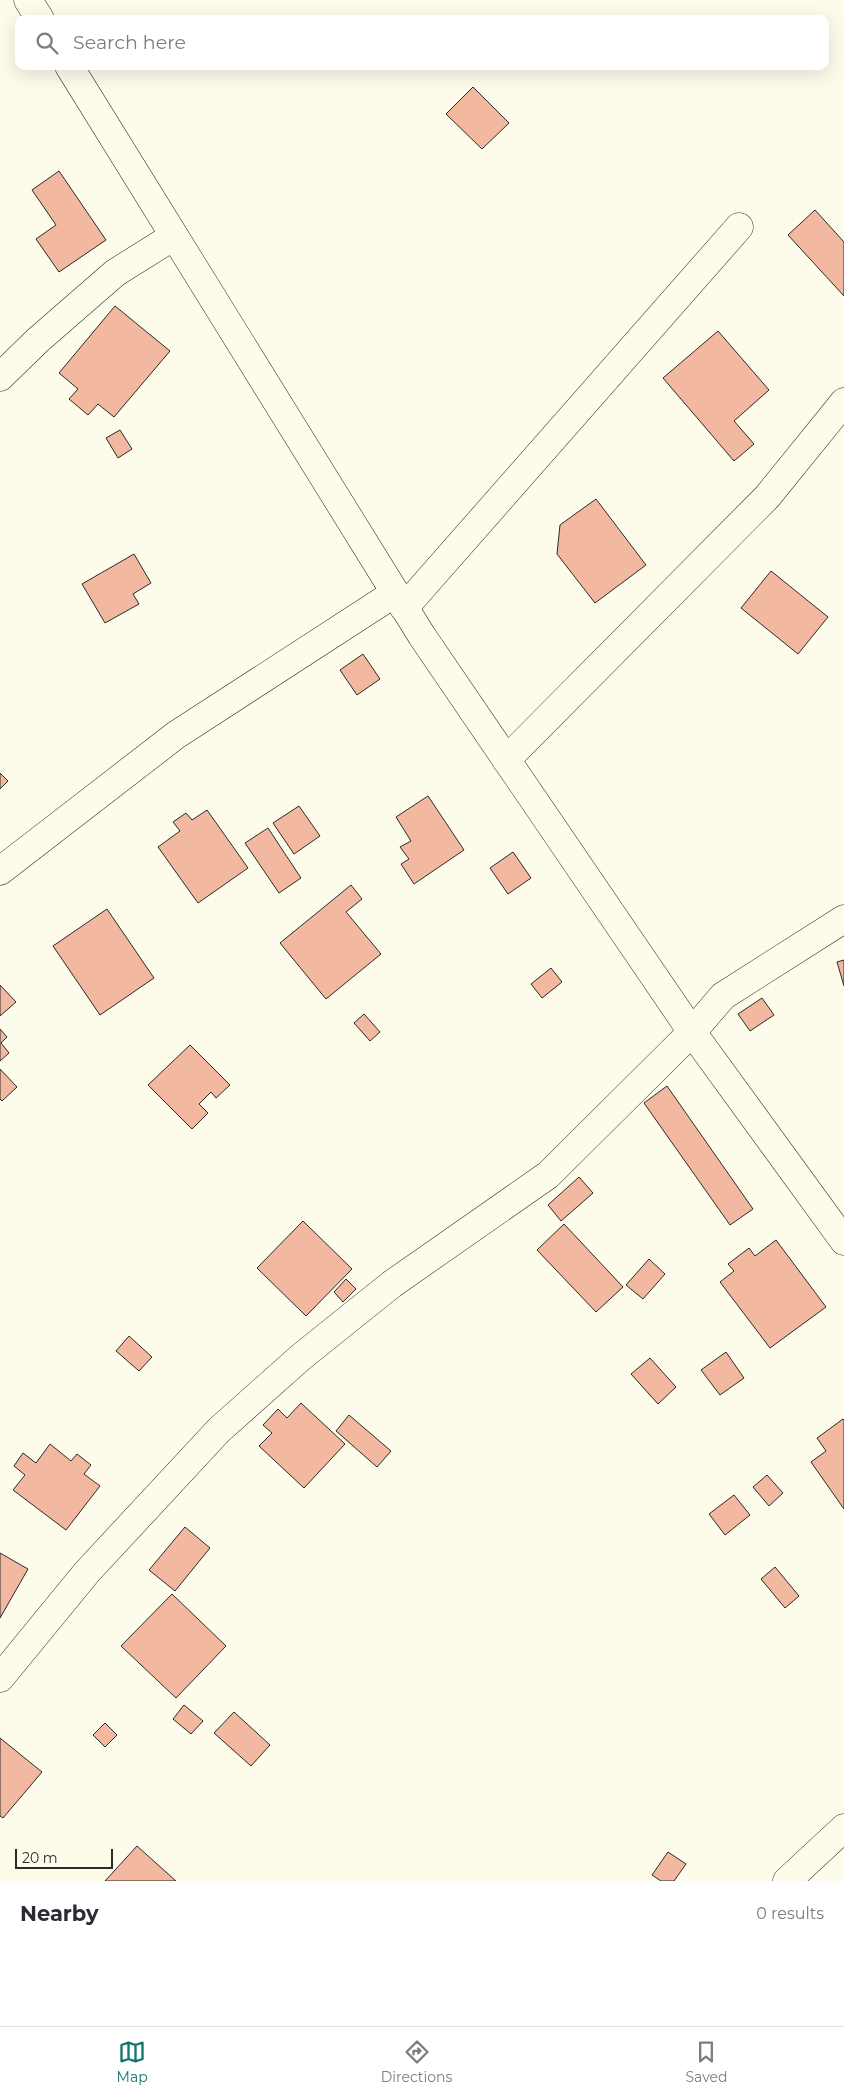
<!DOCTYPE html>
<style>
:root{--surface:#fff;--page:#f2f2f3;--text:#2b2b33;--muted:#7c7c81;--line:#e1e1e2;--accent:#0f766e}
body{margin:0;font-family:Montserrat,sans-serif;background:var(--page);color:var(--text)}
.scale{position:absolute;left:15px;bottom:12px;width:98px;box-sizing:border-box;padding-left:5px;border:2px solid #2b2b2b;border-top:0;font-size:14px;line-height:18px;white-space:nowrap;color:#2b2b2b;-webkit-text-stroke:4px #fdfbea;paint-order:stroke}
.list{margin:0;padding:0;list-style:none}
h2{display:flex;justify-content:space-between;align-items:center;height:65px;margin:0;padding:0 20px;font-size:21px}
h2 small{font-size:16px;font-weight:400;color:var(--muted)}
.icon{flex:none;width:28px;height:28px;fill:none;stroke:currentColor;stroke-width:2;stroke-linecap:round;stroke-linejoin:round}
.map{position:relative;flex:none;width:844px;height:1881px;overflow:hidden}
.search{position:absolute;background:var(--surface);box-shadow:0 5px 20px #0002;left:15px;right:15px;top:15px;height:55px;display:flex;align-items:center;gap:12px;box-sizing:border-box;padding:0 18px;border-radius:10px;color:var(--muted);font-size:19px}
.sheet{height:145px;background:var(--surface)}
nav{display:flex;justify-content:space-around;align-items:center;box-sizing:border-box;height:70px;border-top:1px solid var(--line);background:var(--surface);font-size:14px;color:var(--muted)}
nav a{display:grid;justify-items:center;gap:2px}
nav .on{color:var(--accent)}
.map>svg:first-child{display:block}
</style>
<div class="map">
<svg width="844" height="1881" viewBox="0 0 844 1881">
<rect width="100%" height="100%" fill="#fdfbea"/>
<!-- building -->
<path fill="#f2b8a0" stroke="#2b2b2b" d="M473,87L509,123L482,149L446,114Z
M59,171L106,240L59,272L36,239L56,225L32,190Z
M815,210L844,242V296L788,235Z
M115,306L170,351L114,417L98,404L88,415L69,399L78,389L59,373Z
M718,331L769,390L734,421L754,444L734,461L663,378Z
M120,430L132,449L118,458L106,438Z
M596,499L646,565L595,603L557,554L560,525Z
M134,554L151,583L133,594L139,604L105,623L82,584Z
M771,571L828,617L798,654L741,608Z
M363,654L380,679L357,695L340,670Z
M0,773L8,781L0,789Z
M428,796L464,850L414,884L401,864L409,859L400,847L411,841L396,817Z
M299,806L320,836L294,854L273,823Z
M207,810L248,868L198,903L158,847L180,831L173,822L186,813L192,820Z
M268,828L301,878L279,893L245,843Z
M513,852L531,878L508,894L490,868Z
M351,885L362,899L346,912L381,954L326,999L280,943Z
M107,909L154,978L100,1015L53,946Z
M844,960V986L837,962Z
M551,968L562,982L542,998L531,984Z
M0,985L16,1002L0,1016Z
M762,998L774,1015L750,1031L738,1014Z
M364,1014L380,1032L370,1041L354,1023Z
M0,1029L7,1037L1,1043L9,1053L0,1061Z
M190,1045L230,1085L216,1098L211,1092L199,1104L208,1113L192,1129L148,1085Z
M0,1069L17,1087L2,1101L0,1099Z
M667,1086L753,1209L730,1225L644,1103Z
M579,1177L593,1193L561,1221L548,1205Z
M303,1221L352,1269L306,1316L257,1268Z
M564,1224L623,1287L596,1312L537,1250Z
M776,1240L826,1307L770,1348L720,1282L734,1271L728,1264L749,1248L755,1256Z
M649,1259L665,1274L643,1299L626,1285Z
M346,1279L356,1289L343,1302L334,1292Z
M129,1336L152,1357L139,1371L116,1351Z
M726,1352L744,1378L720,1395L701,1370Z
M650,1358L676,1387L658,1404L631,1374Z
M301,1403L345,1444L304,1488L259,1446L272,1433L263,1425L278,1409L287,1418Z
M349,1415L391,1451L377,1467L336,1431Z
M843,1419L844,1420V1509L811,1462L826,1451L817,1438Z
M50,1444L71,1461L77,1454L91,1465L84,1474L100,1486L66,1530L13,1490L25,1475L14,1466L23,1453L36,1463Z
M767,1475L783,1493L769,1506L753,1487Z
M734,1495L750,1515L725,1535L709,1514Z
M185,1527L210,1548L175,1591L149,1570Z
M0,1553L28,1569L0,1618Z
M775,1567L799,1596L785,1608L761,1579Z
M172,1594L226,1646L176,1698L121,1646Z
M184,1705L203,1721L191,1734L173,1719Z
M234,1712L270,1745L251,1766L214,1733Z
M105,1723L117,1735L105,1747L93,1735Z
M0,1738L42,1772L3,1818L0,1816Z
M137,1846L176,1881H105Z
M668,1852L686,1864L674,1881H661L652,1875Z"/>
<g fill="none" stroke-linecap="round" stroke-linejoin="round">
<defs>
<path id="minor" d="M0,377L38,340L115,273L174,236
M404,608L739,227
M506,760L767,497L844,402
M0,871L176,735L395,593
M0,1678L87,1572L219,1430L301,1357L392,1284L548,1175L692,1032L723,996L844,919
M787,1881L844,1828"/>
<path id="trunk" d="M28,0L40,19
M69,66L422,636L692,1032L844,1241"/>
</defs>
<!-- minor casing -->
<use href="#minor" stroke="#2b2b2b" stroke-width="29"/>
<!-- trunk casing -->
<use href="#trunk" stroke="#2b2b2b" stroke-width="29"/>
<!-- minor -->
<use href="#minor" stroke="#fdfbea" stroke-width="28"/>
<!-- trunk -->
<use href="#trunk" stroke="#fdfbea" stroke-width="28"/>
</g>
</svg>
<div class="scale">20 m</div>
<div class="search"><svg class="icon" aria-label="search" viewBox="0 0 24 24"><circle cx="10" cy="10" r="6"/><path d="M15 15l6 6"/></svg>Search here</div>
</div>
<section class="sheet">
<h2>Nearby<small>0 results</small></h2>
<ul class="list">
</ul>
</section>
<nav>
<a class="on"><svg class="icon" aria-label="map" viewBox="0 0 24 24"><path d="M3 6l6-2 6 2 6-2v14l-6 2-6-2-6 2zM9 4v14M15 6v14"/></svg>Map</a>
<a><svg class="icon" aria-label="directions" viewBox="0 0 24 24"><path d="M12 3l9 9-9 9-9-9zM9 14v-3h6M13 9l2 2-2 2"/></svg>Directions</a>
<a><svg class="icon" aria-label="saved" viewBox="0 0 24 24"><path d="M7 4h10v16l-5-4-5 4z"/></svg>Saved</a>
</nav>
